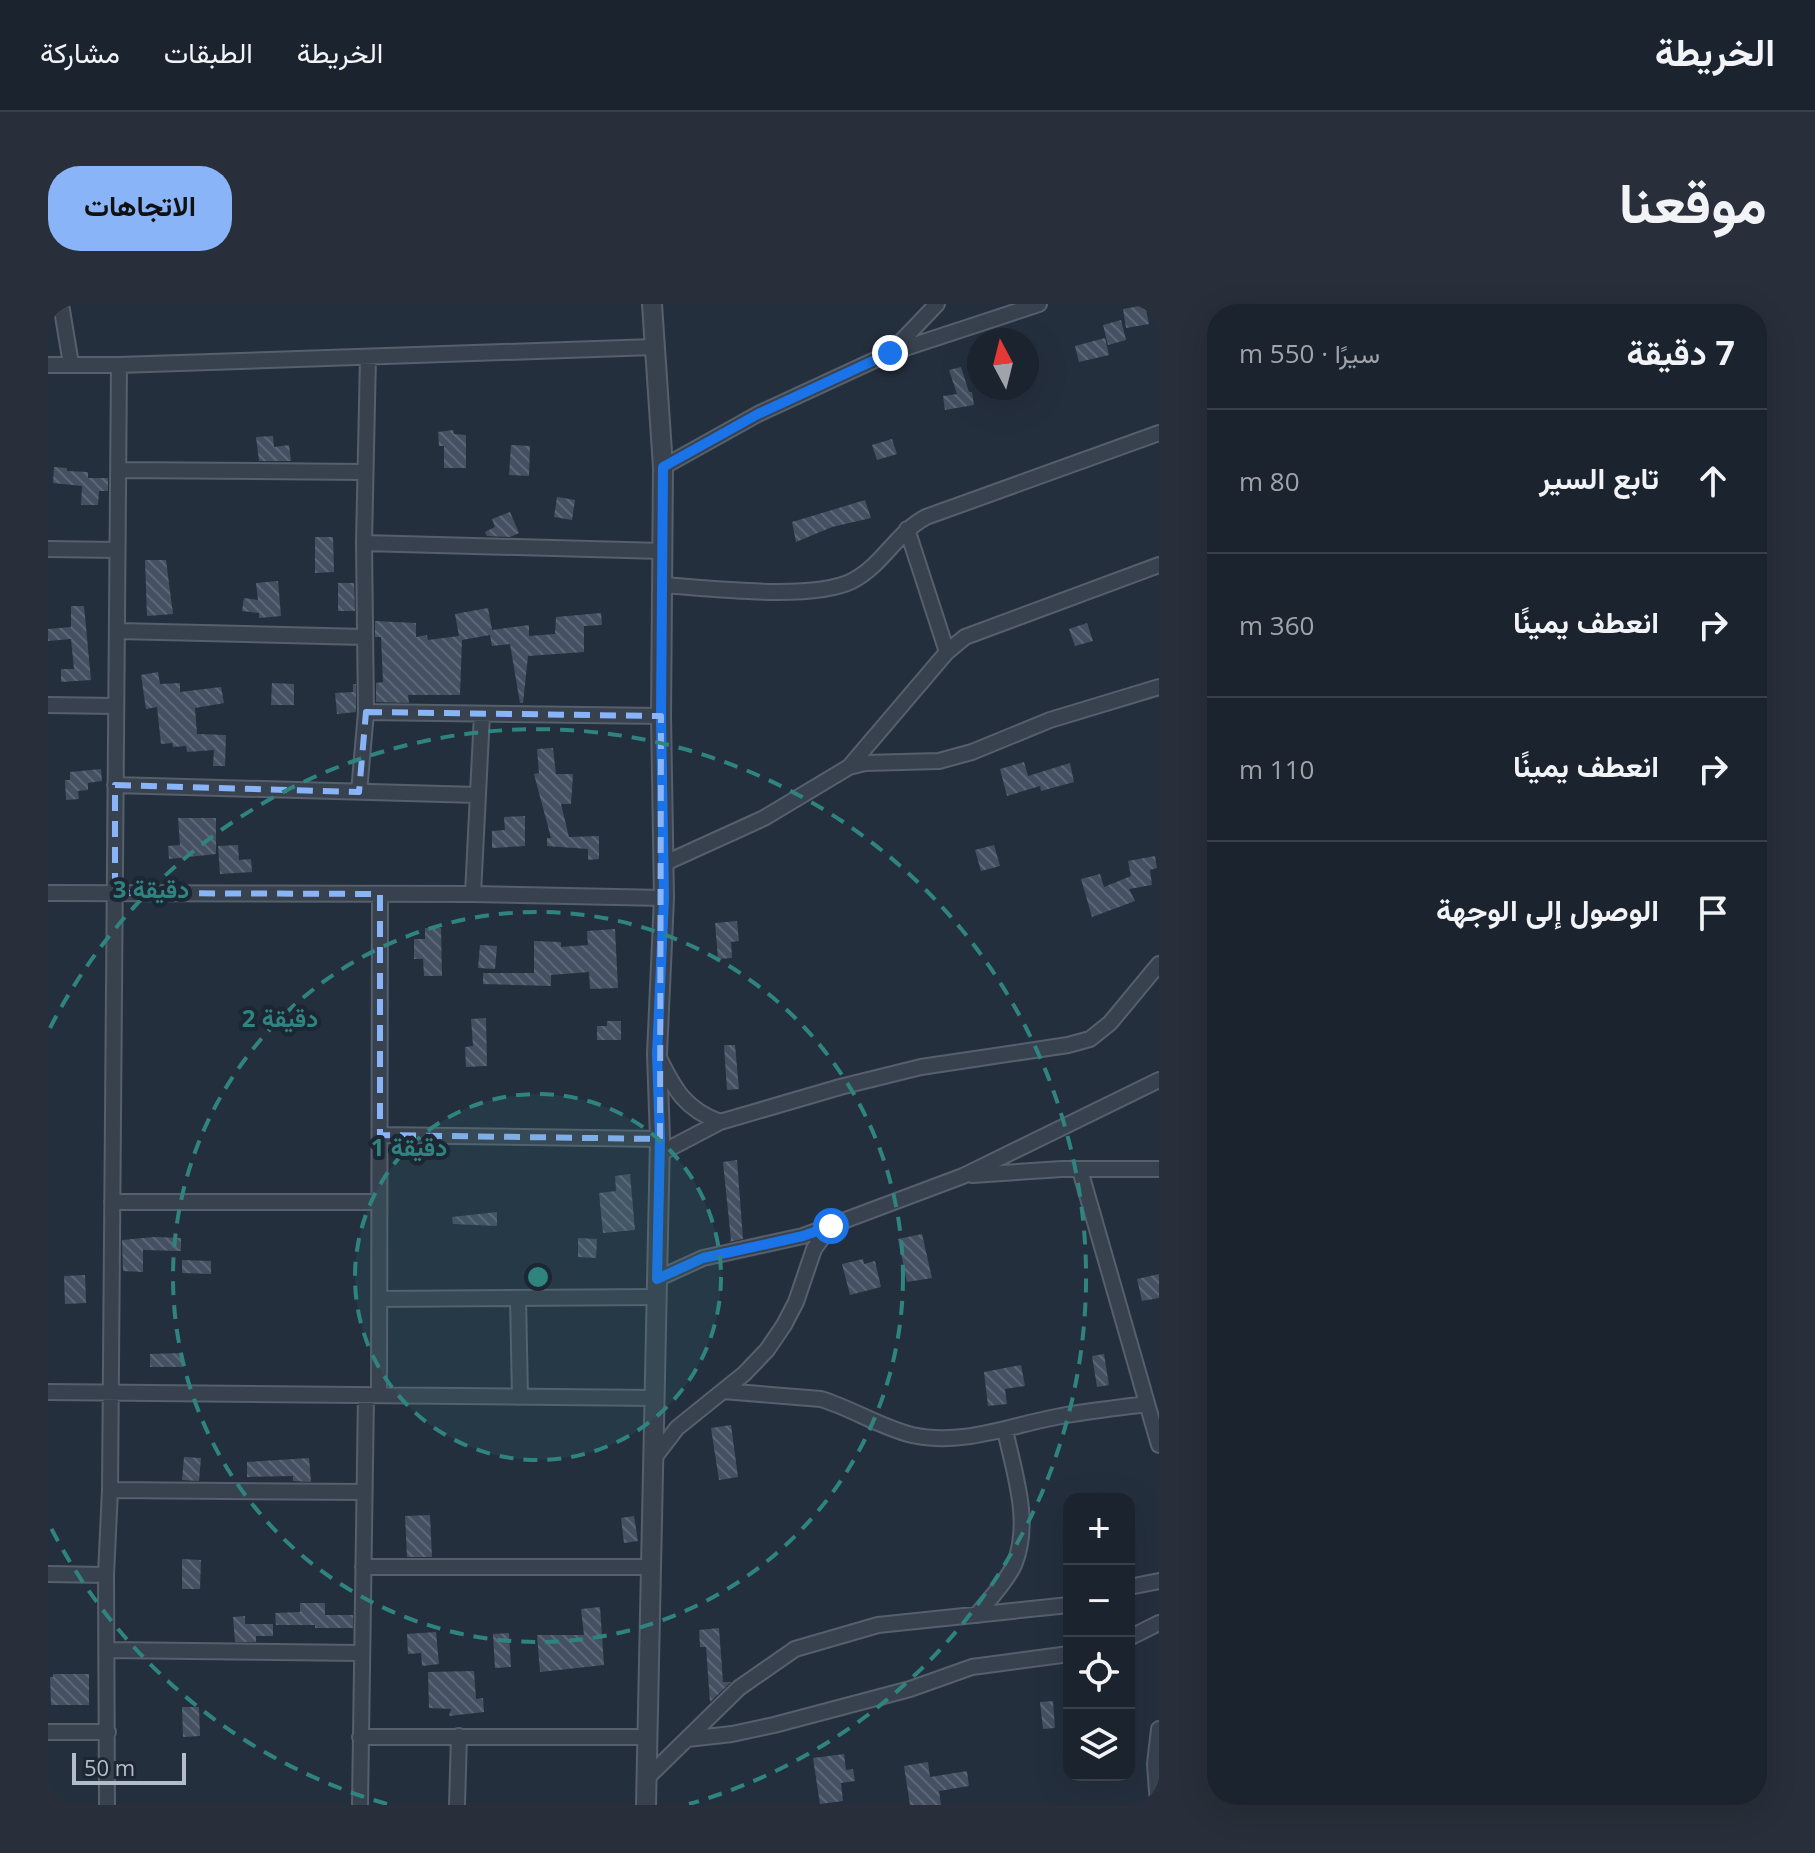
<!DOCTYPE html>
<html lang="ar">
<meta charset="utf-8">
<style>
:root{--surface:#1b232e;--page:#282f3a;--text:#f1f3f6;--muted:#a0a4aa;--line:#39404a;--accent:#8ab4f8}
body{margin:0;font-family:"Open Sans",Vazirmatn,sans-serif;background:var(--page);color:var(--text);direction:rtl}
.controls{position:absolute;right:24px;bottom:24px;display:grid;overflow:hidden;border-radius:16px;box-shadow:0 8px 32px #0002}
.controls button{width:72px;height:72px;display:grid;place-items:center;padding:0;border:0;border-bottom:2px solid var(--line);background:var(--surface);color:var(--text);font:40px sans-serif}
.compass{position:absolute;left:919px;top:24px;width:72px;height:72px;border-radius:50%;background:var(--surface);box-shadow:0 8px 32px #0002;rotate:353deg}
.scale{position:absolute;left:24px;bottom:20px;width:114px;box-sizing:border-box;padding-left:8px;border:4px solid #b4bcc9;border-top:0;font-size:22px;line-height:28px;white-space:nowrap;color:#b4bcc9;-webkit-text-stroke:6px #1d2633;paint-order:stroke}
.stop{position:absolute;width:24px;height:24px;margin:-18px;border:6px solid #1a73e8;border-radius:50%;background:#fff}
.stop.end{background:#1a73e8;border-color:#fff;box-shadow:0 2px 8px #0008}
.list{margin:0;padding:0;list-style:none}
h2{display:flex;justify-content:space-between;align-items:center;height:104px;margin:0;padding:0 32px;font-size:34px}
h2 small{font-size:26px;font-weight:400;color:var(--muted)}
.list li{display:grid;grid-template-columns:52px 1fr auto;gap:24px;align-items:center;box-sizing:border-box;height:144px;padding:0 32px;border-top:2px solid var(--line)}
.list b{display:block;font-size:30px;white-space:nowrap}
.list em{font-size:26px;font-style:normal;color:var(--muted)}
.icon{flex:none;width:44px;height:44px;fill:none;stroke:currentColor;stroke-width:2;stroke-linecap:round;stroke-linejoin:round}
.map{position:relative;flex:none;width:1111px;height:1501px;overflow:hidden;direction:ltr;border-radius:32px}
header{display:flex;align-items:center;gap:48px;box-sizing:border-box;height:112px;padding:0 40px;background:var(--surface);border-bottom:2px solid var(--line)}
header strong{font-size:38px}
nav{display:flex;gap:44px;margin-inline-start:auto;font-size:28px}
.intro{display:flex;align-items:center;justify-content:space-between;box-sizing:border-box;height:192px;padding:0 48px}
h1{margin:0;font-size:56px}
.button{padding:20px 36px;border-radius:32px;background:var(--accent);color:#111;font-size:28px;font-weight:700}
main{display:flex;gap:48px;padding:0 48px}
aside{flex:1;background:var(--surface);border-radius:32px;box-shadow:0 8px 32px #0002}
.map>svg:first-child{display:block}
</style>
<header>
<strong>الخريطة</strong>
<nav><a>الخريطة</a><a>الطبقات</a><a>مشاركة</a></nav>
</header>
<div class="intro"><h1>موقعنا</h1><a class="button">الاتجاهات</a></div>
<main>
<aside>
<h2>7 دقيقة<small>سيرًا · 550 m</small></h2>
<ul class="list">
<li><svg class="icon" aria-label="ahead" viewBox="0 0 24 24"><path d="M12 20V5M6 11l6-6 6 6"/></svg><div><b>تابع السير</b></div><em>80 m</em></li>
<li><svg class="icon" aria-label="right" viewBox="0 0 24 24"><path d="M7 20v-9h11M14 6l5 5-5 5"/></svg><div><b>انعطف يمينًا</b></div><em>360 m</em></li>
<li><svg class="icon" aria-label="right" viewBox="0 0 24 24"><path d="M7 20v-9h11M14 6l5 5-5 5"/></svg><div><b>انعطف يمينًا</b></div><em>110 m</em></li>
<li><svg class="icon" aria-label="arrive" viewBox="0 0 24 24"><path d="M6 21V4h12l-3 4 3 4H6"/></svg><div><b>الوصول إلى الوجهة</b></div></li>
</ul>
</aside>
<div class="map">
<svg width="1111" height="1501" viewBox="0 0 1111 1501">
<defs>
<pattern id="building-back-hatch" width="6" height="6" patternUnits="userSpaceOnUse" patternTransform="scale(2)"><rect width="6" height="6" fill="#455162"/><path d="M-1 5l2 2M0 0l6 6M5-1l2 2" fill="none" stroke="#5d6877"/></pattern>
</defs>
<rect width="100%" height="100%" fill="#242f3e"/>
<!-- building -->
<path fill="url(#building-back-hatch)" d="M1097,1L1101,20L1078,24L1075,5Z
M1073,16L1078,36L1060,41L1055,21Z
M1057,34L1061,51L1031,58L1027,42Z
M913,63L921,88H924L926,101L897,106L895,92L909,90L901,66Z
M405,126L406,130L418,131V164H396V142H391L390,128Z
M225,132L226,143L241,141L243,157H211L208,133Z
M844,135L849,150L829,156L824,141Z
M463,141L482,142L481,172L461,171Z
M6,163L19,164V167L40,168V174H60V187H51L50,201H33L34,182L5,179Z
M509,193L527,196L524,216L506,213Z
M817,196L823,214L784,223L748,238L744,218Z
M462,208L471,229L462,233L439,232L437,228L447,223L444,215Z
M267,233H285L286,268L267,269Z
M97,256H118L125,310L99,312Z
M230,277L233,312L211,314V309L194,307L196,294L210,296L208,279Z
M290,279H306L307,307H290Z
M23,302H36L43,376L13,378V365H26L23,335L0,337V325L23,323Z
M440,304L444,326L481,321V332L507,330L508,313L553,309L554,321L536,322V348L480,352L475,399H472L462,340L444,342L442,331L414,336L412,391H360L361,399L328,398V379L335,378L333,333H327V317L368,319V333L379,331L380,336L411,332L407,310Z
M1039,319L1045,337L1027,342L1021,325Z
M110,368L112,380L132,379V388L173,383L176,399L147,404L149,430L178,431L177,462H165L166,446L139,448L138,442L125,443L124,439L113,440L109,403L98,405L93,371Z
M224,379L246,380V401H223Z
M305,380H308V408L289,410L287,389L305,388Z
M505,444L508,470H525L523,500H513L521,533L551,532V555L540,556V545L499,542V534H503L486,470L491,469L489,445Z
M976,458L980,472L1022,459L1026,478L993,487L992,482L959,492L952,465Z
M53,465L54,477L40,479V486L30,487L31,495L18,496L17,476H22V468Z
M477,512V542L444,544V527L457,526L456,513Z
M130,514H168V550L121,555L120,542L132,541Z
M190,541L191,556L203,555L204,568L172,570L170,542Z
M946,541L952,562L933,567L927,546Z
M1107,552L1109,564L1102,566L1104,581L1081,585L1087,597L1044,613L1033,575L1052,570L1056,583L1083,572L1080,557Z
M689,617L691,637L683,638L684,654L670,655L667,619Z
M377,624H393L394,672H376L375,655H366V635H377Z
M567,625L570,684L542,685L541,668L503,671V682L435,680V669H486V637L513,638V643L540,641L539,627Z
M432,641L449,642L447,665L430,664Z
M438,714L439,762L418,763L417,743L425,742L423,715Z
M559,717H573V736H549V722H559Z
M676,741H687L691,785L679,786Z
M689,856L695,935L681,938L683,936L675,858Z
M582,870L587,926L555,929L551,889L568,887L567,872Z
M449,908V922L405,920L404,913Z
M874,930L884,974L859,978L850,935Z
M106,933L133,934V947L95,946V968L75,967L74,936Z
M530,934L549,935L548,954L530,953Z
M815,955L816,960L827,957L833,983L802,991L794,960Z
M134,956L163,957V970L134,969Z
M1111,970V994L1094,997L1089,975Z
M37,971L38,999L17,1000L16,972Z
M134,1049V1063H102V1050Z
M1056,1050L1061,1081L1049,1083L1044,1052Z
M973,1061L977,1082L957,1085L959,1100L940,1102L936,1068Z
M683,1121L690,1173L671,1176L663,1124Z
M136,1153L153,1154L151,1177L134,1176Z
M261,1154L263,1178L245,1177V1172L199,1173V1158Z
M382,1211L384,1253H359L357,1212Z
M586,1212L590,1237L576,1239L573,1214Z
M134,1255L153,1256L152,1285H134Z
M252,1299H277V1311H305V1324H267V1321H228L227,1309L252,1308Z
M552,1303L556,1361L492,1368L489,1331H536L533,1305Z
M197,1312V1320H225V1332H208V1338H187L185,1313Z
M671,1324L675,1378H683L662,1398L658,1343H652L651,1326Z
M388,1328L391,1360L374,1362L373,1349L360,1350L359,1330Z
M461,1329L463,1363L447,1364L445,1330Z
M426,1367L428,1395L435,1394L436,1408L401,1412L403,1405L381,1404L380,1368Z
M5,1370H41V1401H3L2,1373H5Z
M1005,1397L1007,1424L995,1425L992,1398Z
M134,1403H151L152,1432L135,1433Z
M796,1450L798,1466L805,1465L807,1477L793,1479L795,1497L772,1500L765,1454Z
M880,1458L882,1473L919,1467L921,1482L891,1487L893,1501H862L856,1462Z"/>
<g fill="none" stroke-linecap="round" stroke-linejoin="round">
<defs>
<path id="minor" d="M13,0L23,60
M845,46L889,0
M0,61H71L606,43
M615,163L710,110L842,49L991,0
M70,166L317,168
M859,225L899,348
M316,239L614,247
M0,245L69,246
M614,281C661,284 764,297 804,277C834,262 848,229 878,213L1111,129
M70,327L316,333
M0,401L68,402
M318,408L613,412
M801,463L817,459L891,457L924,448L1002,416L1111,383
M67,481L430,491
M311,488L318,408L316,239L320,53
M615,560L716,514L801,463L899,348L917,333L1111,261
M0,589L425,590L616,594
M425,590L434,410
M611,754C627,786 637,805 672,818
M332,831L612,835
M611,850L672,818L792,783L873,763L1020,741L1042,735L1062,719L1111,660
M1032,866L1111,1141
M924,871L1014,865H1111
M64,898H331
M609,975L655,954L755,932L915,872L1111,776
M470,994L472,1093
M331,995L609,993
M675,1087L773,1095C805,1105 832,1123 864,1131C914,1142 960,1122 1008,1113C1038,1107 1069,1104 1099,1100
M0,1088L607,1094
M331,1091L332,590
M606,1154L629,1124L696,1070L719,1046L736,1021L748,998L766,945L783,922
M62,1186L316,1188
M315,1263H604
M0,1270L58,1271
M1081,1283L1111,1277
M929,1311C941,1295 958,1279 966,1261C984,1219 966,1168 957,1126
M1081,1334L1111,1319
M60,1346L313,1349
M0,1428H60
M312,1433H598
M639,1435L684,1430L726,1421L862,1385L924,1363L1021,1350
M599,1474L691,1384L747,1345L830,1321L1021,1301
M59,1501L58,1271L62,1186L71,61
M312,1501L318,1091
M409,1501L411,1432
M1110,1501L1107,1460L1111,1425"/>
<path id="tertiary" d="M598,1501L612,835L609,750L616,594L613,412L615,163L604,0"/>
</defs>
<!-- minor casing -->
<use href="#minor" stroke="#565f6c" stroke-width="18"/>
<!-- tertiary casing -->
<use href="#tertiary" stroke="#565f6c" stroke-width="22"/>
<!-- minor -->
<use href="#minor" stroke="#38414e" stroke-width="14"/>
<!-- tertiary -->
<use href="#tertiary" stroke="#38414e" stroke-width="18"/>
</g>
<g fill="none" stroke-linecap="round" stroke-linejoin="round">
<!-- route -->
<path stroke="#1a73e8" stroke-width="10" d="M783,922L755,932L655,954L609,975L612,835L609,750L616,594L613,412L615,163L710,110L842,49"/>
</g>
<!-- marked area -->
<path fill="none" stroke="#8ab4f8" stroke-width="6" stroke-dasharray="16 10" stroke-linejoin="round" d="M318,408L613,412L612,835L332,831V590L67,589V481L311,488Z"/>
<!-- distance rings -->
<circle cx="490" cy="973" r="183" fill="#308480" fill-opacity=".12"/>
<g fill="none" stroke="#308480" stroke-width="4" stroke-dasharray="14 10">
<circle cx="490" cy="973" r="183"/>
<circle cx="490" cy="973" r="365"/>
<path d="M339 1500A548 548 0 0 1 2 1222M2 724A548 548 0 1 1 641 1500"/>
</g>
<circle cx="490" cy="973" r="12" fill="#308480" stroke="#1d2633" stroke-width="4"/>
<g font-size="24" text-anchor="middle" font-weight="bold" fill="#308480" stroke="#1d2633" stroke-width="8" stroke-linejoin="round" paint-order="stroke">
<text x="103" y="594">3 دقيقة</text>
<text x="232" y="723">2 دقيقة</text>
<text x="361" y="852">1 دقيقة</text>
</g>
</svg>
<div class="controls">
<button>+</button>
<button>−</button>
<button><svg class="icon" aria-label="locate" viewBox="0 0 24 24"><circle cx="12" cy="12" r="6"/><path d="M12 2v4M12 18v4M2 12h4M18 12h4"/></svg></button>
<button><svg class="icon" aria-label="layers" viewBox="0 0 24 24"><path d="M12 4l9 5-9 5-9-5zM3 14l9 5 9-5"/></svg></button>
</div>
<svg class="compass" viewBox="-18 -18 36 36"><path d="M0-13l5 13h-10z" fill="#e53935"/><path d="M0 13l5-13h-10z" fill="#a0a4aa"/></svg>
<div class="scale">50 m</div>
<div class="stop" style="left:783px;top:922px"></div>
<div class="stop end" style="left:842px;top:49px"></div>
</div>
</main>
